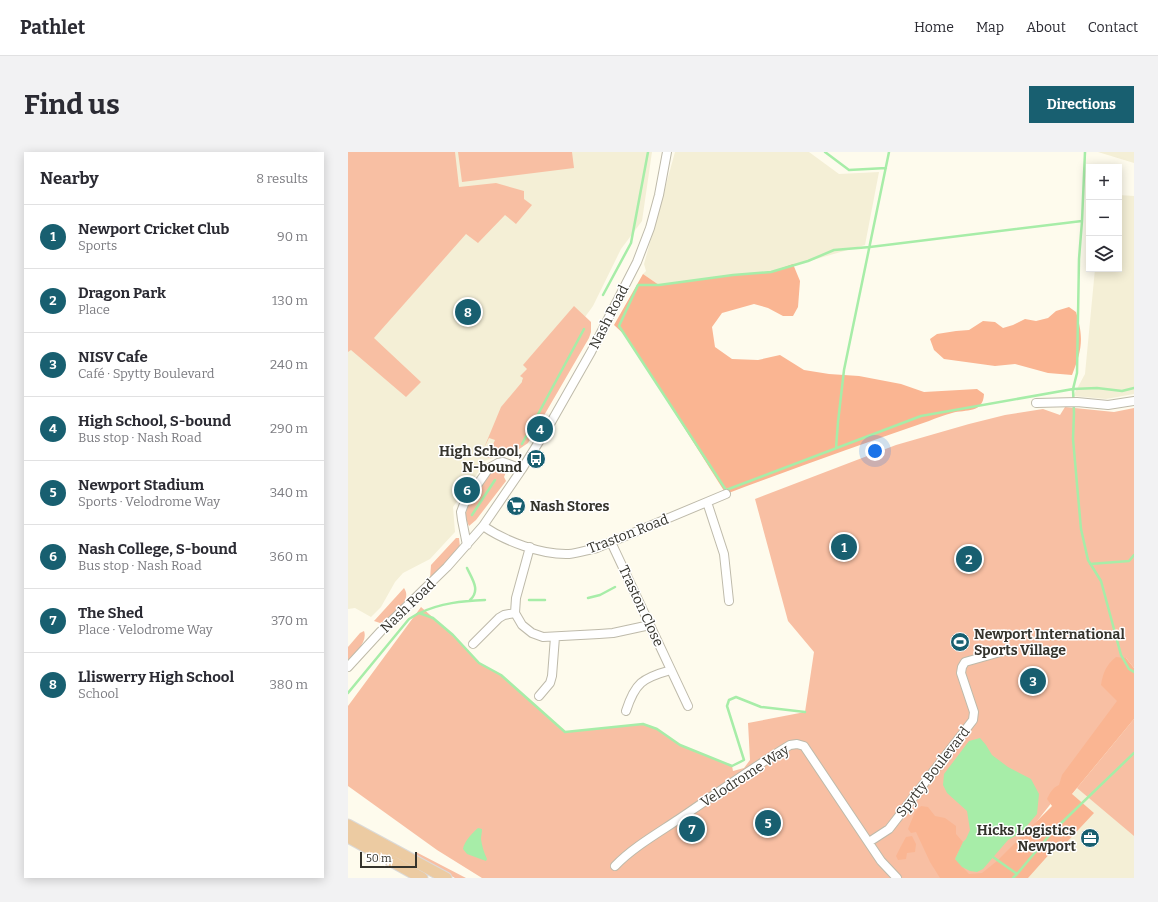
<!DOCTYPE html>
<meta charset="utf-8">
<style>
:root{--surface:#fff;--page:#f2f2f3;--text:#2b2b33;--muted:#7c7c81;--line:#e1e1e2;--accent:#185f70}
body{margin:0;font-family:Bitter,serif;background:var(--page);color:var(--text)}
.controls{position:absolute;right:12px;top:12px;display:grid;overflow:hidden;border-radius:0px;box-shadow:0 2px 10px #0003}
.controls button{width:36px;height:36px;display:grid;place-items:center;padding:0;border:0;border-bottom:1px solid var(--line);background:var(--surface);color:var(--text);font:20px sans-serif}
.scale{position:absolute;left:12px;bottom:10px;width:57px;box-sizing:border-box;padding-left:4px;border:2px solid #35342d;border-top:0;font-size:11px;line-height:14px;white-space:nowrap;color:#35342d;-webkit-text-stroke:3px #fff;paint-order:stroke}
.you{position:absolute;left:527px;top:299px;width:14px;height:14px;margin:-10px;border:3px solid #fff;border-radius:50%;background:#1a73e8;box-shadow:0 0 0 6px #1a73e833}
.badge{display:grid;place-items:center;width:26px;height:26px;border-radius:50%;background:var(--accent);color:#fff;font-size:13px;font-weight:700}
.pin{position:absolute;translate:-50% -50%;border:2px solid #fff;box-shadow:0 1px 4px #0006}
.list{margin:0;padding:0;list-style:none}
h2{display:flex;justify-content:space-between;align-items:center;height:52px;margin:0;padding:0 16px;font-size:17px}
h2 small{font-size:13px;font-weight:400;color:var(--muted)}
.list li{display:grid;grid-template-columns:26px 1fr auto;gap:12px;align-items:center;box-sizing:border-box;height:64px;padding:0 16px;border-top:1px solid var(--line)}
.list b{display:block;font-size:15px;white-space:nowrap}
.list p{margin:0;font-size:13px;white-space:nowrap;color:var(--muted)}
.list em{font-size:13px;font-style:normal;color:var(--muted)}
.icon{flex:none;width:22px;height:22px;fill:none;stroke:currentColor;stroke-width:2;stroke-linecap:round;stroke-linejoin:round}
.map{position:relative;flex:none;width:786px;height:726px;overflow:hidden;border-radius:0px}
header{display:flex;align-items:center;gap:24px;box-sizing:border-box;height:56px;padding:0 20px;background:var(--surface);border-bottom:1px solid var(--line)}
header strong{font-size:19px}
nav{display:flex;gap:22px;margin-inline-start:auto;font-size:14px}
.intro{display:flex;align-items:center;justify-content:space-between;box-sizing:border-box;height:96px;padding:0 24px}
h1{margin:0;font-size:28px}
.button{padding:10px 18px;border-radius:0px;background:var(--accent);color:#fff;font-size:14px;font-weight:700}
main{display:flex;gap:24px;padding:0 24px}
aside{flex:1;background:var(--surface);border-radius:0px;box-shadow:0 2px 10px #0003}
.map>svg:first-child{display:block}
</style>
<header>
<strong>Pathlet</strong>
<nav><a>Home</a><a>Map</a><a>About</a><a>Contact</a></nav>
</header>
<div class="intro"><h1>Find us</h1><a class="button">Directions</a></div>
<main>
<aside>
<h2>Nearby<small>8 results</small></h2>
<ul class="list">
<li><span class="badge">1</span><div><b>Newport Cricket Club</b><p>Sports</p></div><em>90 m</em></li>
<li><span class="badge">2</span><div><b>Dragon Park</b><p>Place</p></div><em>130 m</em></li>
<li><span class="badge">3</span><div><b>NISV Cafe</b><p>Café · Spytty Boulevard</p></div><em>240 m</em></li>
<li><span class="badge">4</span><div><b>High School, S-bound</b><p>Bus stop · Nash Road</p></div><em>290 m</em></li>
<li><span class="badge">5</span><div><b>Newport Stadium</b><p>Sports · Velodrome Way</p></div><em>340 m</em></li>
<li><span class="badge">6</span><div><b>Nash College, S-bound</b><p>Bus stop · Nash Road</p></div><em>360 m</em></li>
<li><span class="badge">7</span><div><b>The Shed</b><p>Place · Velodrome Way</p></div><em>370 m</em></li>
<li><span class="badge">8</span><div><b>Lliswerry High School</b><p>School</p></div><em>380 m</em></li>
</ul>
</aside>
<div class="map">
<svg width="786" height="726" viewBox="0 0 786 726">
<rect width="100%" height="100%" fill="#fefbed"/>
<!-- built -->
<path fill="#f4efd6" d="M0,0H304L294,69L273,97L245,154L237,165L155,303L136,309L134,315L105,355L107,380L82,407L55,421L47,430L33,455L23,465L7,456L0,457Z
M327,0H461L491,22L531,20L517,93L423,120L385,123L311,133L295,122L298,119L296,112Z
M750,0H786V11Z
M771,43L786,44V242L758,247L725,244L737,222L747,117H771Z
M786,567V726H654L757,603Z"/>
<!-- green -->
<path fill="#f8bfa3" d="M0,0H107L111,35L148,31L176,39V47L184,53L168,72L157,63L130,91L118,82L26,186L73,230L58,245L3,198L0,200Z
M110,0H224L226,16L114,30Z
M226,154L243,170V180L241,186L180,291L167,300L140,306L139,302L142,297H143L147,288L141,286L136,296L153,255L174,230V229L175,226L172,224L179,217L175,213Z
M717,255L766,260L786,256V516L778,506H771L784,549L644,726H134L89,698L0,634V554L73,455L105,483L131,511L153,523L217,580L295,572L309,577L332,593L384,614L385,619L396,616L402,608L400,571L457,560L466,500L440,469L407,347L548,293L621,272L657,263L695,257L712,263Z
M156,313L160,315L156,325L158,329L128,368L121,374C117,366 117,361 120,354L146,316Z
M108,386H111L112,395L104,405L82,427L83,413Z
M56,436C65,449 45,461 36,469L32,471L26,469Z
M16,479C20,490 7,501 0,508V495L12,481Z
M786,567V684L729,636Z
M68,700L118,726H107L80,711L67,702Z"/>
<!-- forest -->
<path fill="#fab592" d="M445,112L452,129L450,155L445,164H435L420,156L406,152L374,161L364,175L367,195L384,207L410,208L432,203L456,218L481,222L511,224L553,232L576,240L629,237L636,242C635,262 618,257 604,261C596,263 588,266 581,269C513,292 445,317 378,342L279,185L266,173L295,122L311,133L385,123L423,120Z
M721,155L728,160C736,186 734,198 724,223L700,221L667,212L647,214L596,207L586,198L582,187L589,182L608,179L621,178L635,169L647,170L655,176L665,173L677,167L688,169L700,166L708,159Z
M768,505L778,506L786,516V567L724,642L746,661L717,692L713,689L680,726H592L582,710L568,680L563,681L560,677L567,660L573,654L580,655L587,664L597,666L608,674V682L615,690L607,707L621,722L634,721L649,709L704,654L699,647C702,641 704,636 711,633L714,623L769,549L753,533C755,521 758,513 768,505Z
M564,684L568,692L567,700L559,701L558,707L550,708L548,704L552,696L558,685Z"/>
<!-- water -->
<path fill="#a7eda8" d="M632,586L638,593L644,603L660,615L683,627L691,642L689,662L673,681L660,688L635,717L629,720L622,719L614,715L607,707L615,690L618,687L622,678L619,659L599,641L595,633L596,622L621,589Z
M130,676L134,677C134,681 133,684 133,687C134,694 136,701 139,707L138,709L119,702L115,697C116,690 124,681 130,676Z"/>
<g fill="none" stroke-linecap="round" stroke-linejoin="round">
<!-- stream -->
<path stroke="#a7eda8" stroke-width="2.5" d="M477,0L501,18L538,16
M734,69L731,107L729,221L725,237L573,264L378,338L271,174L290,133H311L385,123L423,120L460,109L486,98L522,95L734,69L737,0
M255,143L283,91L300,0
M786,236L774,239L749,236L725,237L726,261L725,287L733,377L740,408L753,429L773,503L781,517L786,520
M174,292L236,177
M488,296L490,270L496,218L541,0
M124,363L147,328
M742,412L781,409L786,403
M119,416C124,427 133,438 122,448
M240,446L252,443L267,435
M181,448H197
M72,461C92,451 115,449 137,448
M0,541L61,467L71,461L85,466L105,483L131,511L153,523L217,580L295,572L309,577L332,593L384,614L396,608L379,554L381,548L388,545L413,555L457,560
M645,705L669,722L705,679L786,601
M665,726L669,722"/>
<defs>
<path id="minor" d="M688,251L729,250L760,253L786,249
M359,350L376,402L381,449
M135,374C157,389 193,403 221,402C230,401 239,398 249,396L378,342
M263,390L340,554
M119,393L114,368L113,360L116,352L141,316L150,311L155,310L174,317
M182,395L168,446L167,461L174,473L184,481L195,485L251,482L265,481L302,473
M125,492L151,466L156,463L167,461
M0,515L33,479L99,415L135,374L174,317L202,272L243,200L289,110L302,76L311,43L319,0
M191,544L202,531L204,524L207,485
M278,559C287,531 294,526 323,518
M521,690L541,677L625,568L626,560L613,521L614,515L617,510L656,499
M267,714C284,696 310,681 331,667C368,642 404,616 442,593L449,592L456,594L533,709L549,726"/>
<path id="major" d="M0,673L98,726
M0,685L74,726"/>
</defs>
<!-- minor casing -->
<use href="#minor" stroke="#bebaaa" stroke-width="10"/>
<!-- major casing -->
<use href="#major" stroke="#dbdad9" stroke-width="13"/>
<!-- minor -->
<use href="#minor" stroke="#fff" stroke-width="8"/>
<!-- major -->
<use href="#major" stroke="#eccba2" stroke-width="11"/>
</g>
<!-- icons -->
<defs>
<symbol id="bus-disc" viewBox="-11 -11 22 22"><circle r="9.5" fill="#185f70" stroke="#fff"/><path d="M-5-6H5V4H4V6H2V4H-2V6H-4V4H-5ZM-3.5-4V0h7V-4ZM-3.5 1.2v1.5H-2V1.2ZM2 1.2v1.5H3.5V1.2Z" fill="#fff"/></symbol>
<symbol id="supermarket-disc" viewBox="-11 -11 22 22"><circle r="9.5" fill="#185f70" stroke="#fff"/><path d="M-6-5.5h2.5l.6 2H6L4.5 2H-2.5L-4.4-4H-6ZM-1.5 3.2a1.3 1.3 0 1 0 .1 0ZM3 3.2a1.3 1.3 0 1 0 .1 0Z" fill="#fff"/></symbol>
<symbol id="stadium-disc" viewBox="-11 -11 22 22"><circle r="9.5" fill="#185f70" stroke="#fff"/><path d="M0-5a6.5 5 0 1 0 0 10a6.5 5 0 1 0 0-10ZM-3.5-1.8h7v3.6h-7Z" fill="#fff"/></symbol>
<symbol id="office-disc" viewBox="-11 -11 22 22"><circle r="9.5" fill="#185f70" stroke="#fff"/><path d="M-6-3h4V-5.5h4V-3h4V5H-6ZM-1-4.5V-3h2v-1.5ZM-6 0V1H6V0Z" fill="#fff"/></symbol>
</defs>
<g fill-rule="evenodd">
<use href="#bus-disc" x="177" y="296" width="22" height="22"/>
<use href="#supermarket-disc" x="157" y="343" width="22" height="22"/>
<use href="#stadium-disc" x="601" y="479" width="22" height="22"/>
<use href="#office-disc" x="731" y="675" width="22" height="22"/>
</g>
<g text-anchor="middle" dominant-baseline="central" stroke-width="3" stroke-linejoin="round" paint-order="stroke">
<!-- street labels -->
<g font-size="14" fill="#35342d" stroke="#fff">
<text transform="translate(261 165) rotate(-63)">Nash Road</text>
<text transform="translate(280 382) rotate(-21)">Traston Road</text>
<text transform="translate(60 454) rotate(-44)">Nash Road</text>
<text transform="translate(293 454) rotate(65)">Traston Close</text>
<text transform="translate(585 620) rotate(-52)">Spytty Boulevard</text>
<text transform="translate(397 624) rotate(-33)">Velodrome Way</text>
</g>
<!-- poi labels -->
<g font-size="14" font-weight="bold" fill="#35342d" stroke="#fff" text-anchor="end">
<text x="174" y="299">High School,<tspan x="174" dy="16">N-bound</tspan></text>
<text x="182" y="354" text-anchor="start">Nash Stores</text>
<text x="626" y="482" text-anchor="start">Newport International<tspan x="626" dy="16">Sports Village</tspan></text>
<text x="728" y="678">Hicks Logistics<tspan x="728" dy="16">Newport</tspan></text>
</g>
</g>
</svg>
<div class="controls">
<button>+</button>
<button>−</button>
<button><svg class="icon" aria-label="layers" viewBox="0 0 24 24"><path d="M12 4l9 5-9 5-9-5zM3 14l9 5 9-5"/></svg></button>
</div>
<div class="scale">50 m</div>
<div class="you"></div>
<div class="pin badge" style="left:496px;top:395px">1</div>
<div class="pin badge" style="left:621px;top:407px">2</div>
<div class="pin badge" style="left:685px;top:529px">3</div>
<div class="pin badge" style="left:192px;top:277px">4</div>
<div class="pin badge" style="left:420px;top:671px">5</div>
<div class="pin badge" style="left:119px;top:338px">6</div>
<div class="pin badge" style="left:344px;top:677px">7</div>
<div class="pin badge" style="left:120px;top:160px">8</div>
</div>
</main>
